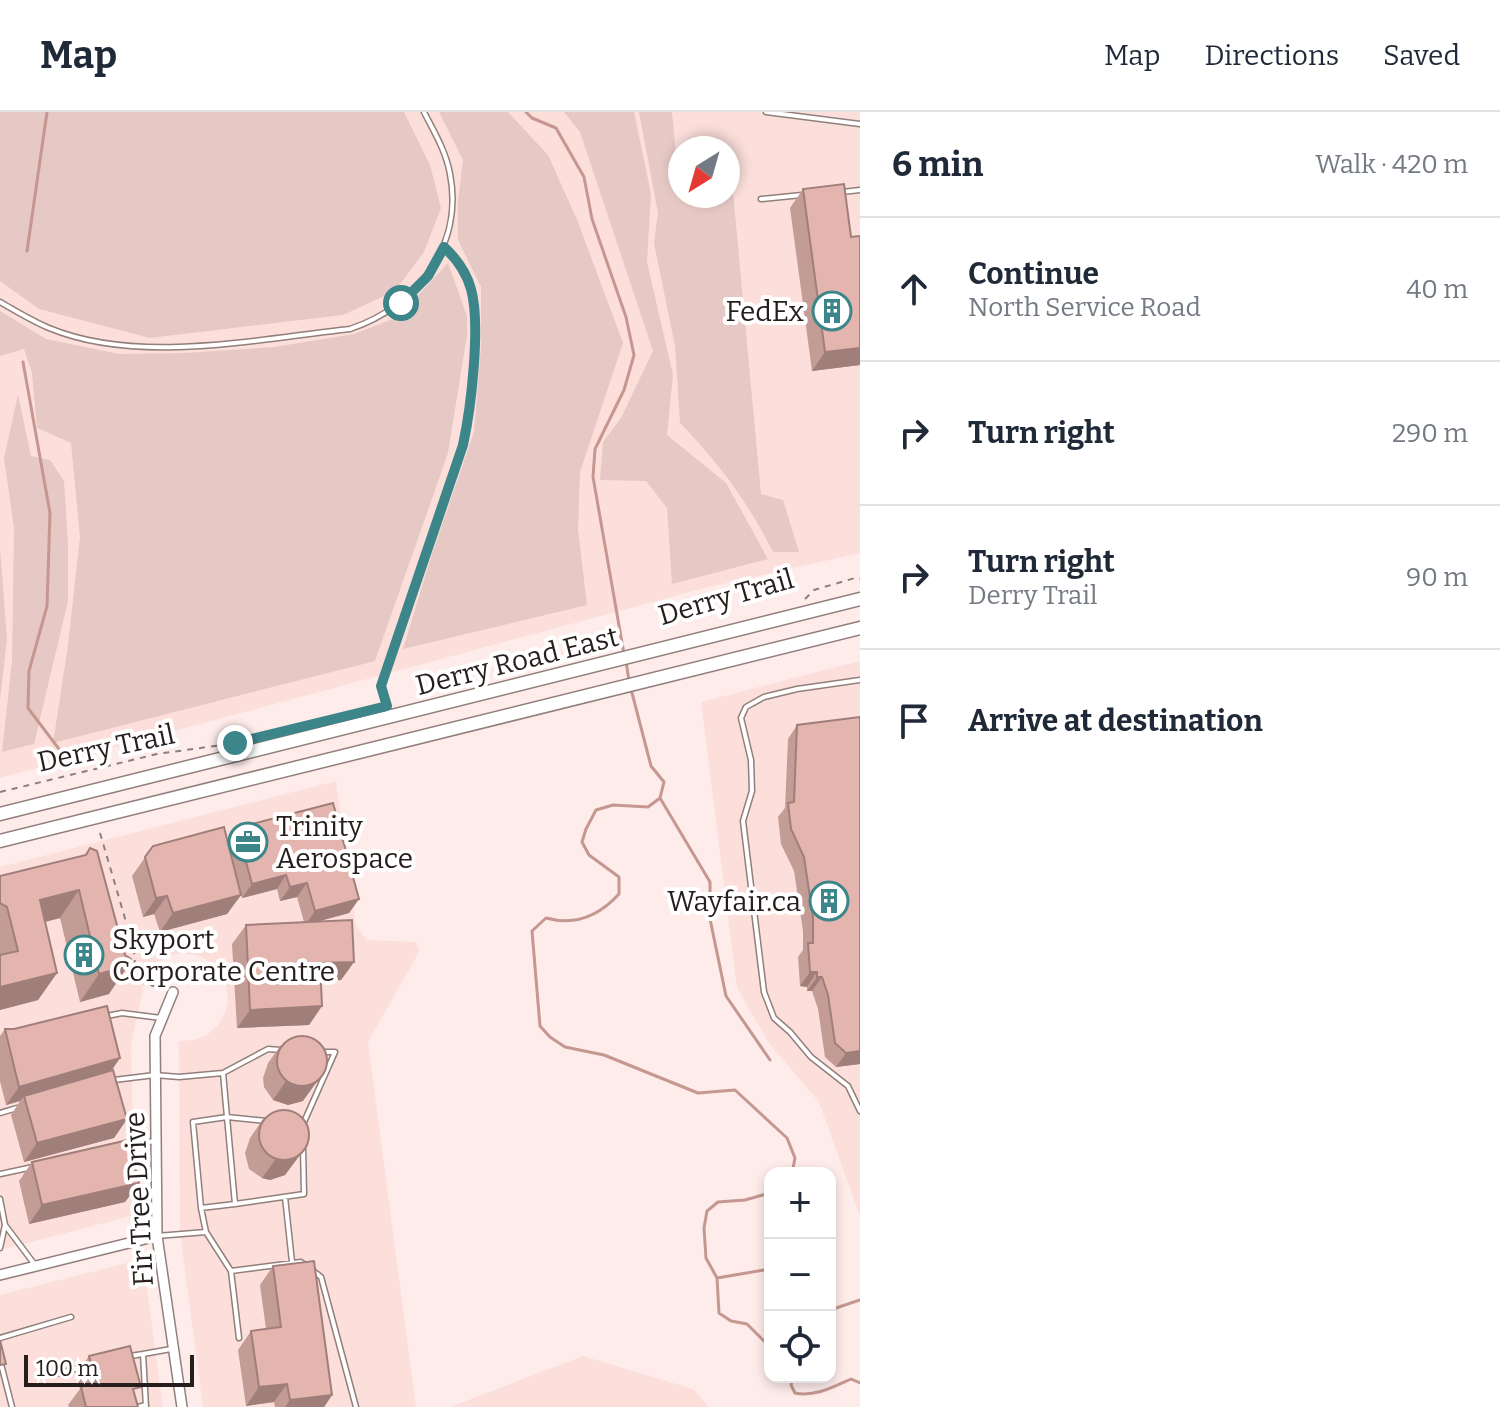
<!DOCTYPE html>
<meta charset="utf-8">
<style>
:root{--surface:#fff;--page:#f6f6f7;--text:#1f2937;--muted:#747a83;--line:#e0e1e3}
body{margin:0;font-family:Bitter,serif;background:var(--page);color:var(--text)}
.controls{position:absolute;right:24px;bottom:24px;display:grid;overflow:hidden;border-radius:16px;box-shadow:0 4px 12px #0003}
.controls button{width:72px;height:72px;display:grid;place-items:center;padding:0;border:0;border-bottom:2px solid var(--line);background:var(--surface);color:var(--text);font:40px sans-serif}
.compass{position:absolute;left:668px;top:24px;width:72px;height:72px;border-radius:50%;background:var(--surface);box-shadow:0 4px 12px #0003;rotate:217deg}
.scale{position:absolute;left:24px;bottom:20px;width:170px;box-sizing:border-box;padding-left:8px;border:4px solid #251e1d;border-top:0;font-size:22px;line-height:28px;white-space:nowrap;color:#251e1d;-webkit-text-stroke:6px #fff;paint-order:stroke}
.stop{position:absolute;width:24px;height:24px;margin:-18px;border:6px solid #3c8589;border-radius:50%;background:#fff}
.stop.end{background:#3c8589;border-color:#fff;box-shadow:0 2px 8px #0008}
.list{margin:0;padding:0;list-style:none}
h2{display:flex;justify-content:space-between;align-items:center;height:104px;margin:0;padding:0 32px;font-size:34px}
h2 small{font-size:26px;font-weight:400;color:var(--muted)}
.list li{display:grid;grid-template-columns:52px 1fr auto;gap:24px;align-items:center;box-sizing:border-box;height:144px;padding:0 32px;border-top:2px solid var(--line)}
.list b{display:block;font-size:30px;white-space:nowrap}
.list p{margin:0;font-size:26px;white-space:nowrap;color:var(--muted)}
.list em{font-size:26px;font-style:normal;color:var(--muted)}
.icon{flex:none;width:44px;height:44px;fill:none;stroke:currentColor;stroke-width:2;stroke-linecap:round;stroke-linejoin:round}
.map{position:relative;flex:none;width:860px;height:1295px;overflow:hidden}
header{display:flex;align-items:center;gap:48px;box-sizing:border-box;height:112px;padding:0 40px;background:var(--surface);border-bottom:2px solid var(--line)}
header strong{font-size:38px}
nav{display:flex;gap:44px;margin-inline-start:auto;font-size:28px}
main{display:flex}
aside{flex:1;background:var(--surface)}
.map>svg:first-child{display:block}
</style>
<header>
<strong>Map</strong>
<nav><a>Map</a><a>Directions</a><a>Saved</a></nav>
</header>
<main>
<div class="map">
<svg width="860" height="1295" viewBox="0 0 860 1295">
<rect width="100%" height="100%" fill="#fdecea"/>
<!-- built -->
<path fill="#fcdfdb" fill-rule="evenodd" d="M0,0H860V441L705,476L0,666ZM680,36H728V84H680Z
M860,549V1104L819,990L768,930L737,876L701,590Z
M336,669L356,814L367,828L416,830L419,840L368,930L416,1295H203L180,1121L179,929L194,928L207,923L218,913L225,901L228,887L226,873L220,860L209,849L197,843L182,841L168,844L156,852L146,863L131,933L135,1103L0,1138V755Z
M143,1147L163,1295H0V1183Z
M583,1244L693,1277L709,1295H450Z"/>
<!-- green -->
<path fill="#e6c8c4" d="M0,0H404L430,53L441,96L424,140L395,179L343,203L150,226L39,197L0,169Z
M439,0H508L548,43L578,110L623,231L580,360L578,417L587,493L403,537L430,448L474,320L481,234V175L458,128V89L463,48Z
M564,0H634L651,82L647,150L673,263L667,323L726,371L768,447L672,472L667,396L646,369L600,368L603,330L621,306L653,239L580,20Z
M639,0H672L680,84H728V80H733L761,382L783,388L799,440H773C749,391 717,349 680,311L675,234L654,131L658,101Z
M448,151L467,204V223L448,341L375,549L53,631L68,533L80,425L71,331L37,316L32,261L24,237L0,244V199L46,227L119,242L185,241L274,235L354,222L398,205Z
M18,283L31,344L50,348L64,369L68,431V489L34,632L2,640L12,549L14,416L4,346Z
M0,435L7,527L0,587Z"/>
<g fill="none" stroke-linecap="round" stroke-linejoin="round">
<!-- stream -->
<path stroke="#c59790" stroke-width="3" d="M526,0L532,6L556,16L584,65L592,107L626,205L634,243L624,278L595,337L593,365L624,542
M27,139L47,0
M23,250L50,401L47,494L29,559L28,596L65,645
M626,549L629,569
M631,577L651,654L664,670L660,686L648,695L613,693L596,698L586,717L582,730L589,743L619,765V782C599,804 575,814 546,806L532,819L540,914L550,925L565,935L604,943L698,981L735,978L787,1026L795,1046L792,1061
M660,686L710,770V807L726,884L770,948
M770,1081L745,1088L718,1090L707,1099L704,1116L706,1146L717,1166L719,1201L731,1209L747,1212L770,1235
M717,1166L770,1157
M830,1198L860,1188
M793,1265L791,1273L795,1281C815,1285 833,1275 851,1267L860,1271"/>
<defs>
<path id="lane" d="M766,0L860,12
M842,80L860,78
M761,87L802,83
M0,190C16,199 32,209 49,216C138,253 257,227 350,217C417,195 464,133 450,62C446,39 434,20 424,0
M860,568L797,577L764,585L746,595L741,606L751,648L752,679L743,709L764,880L774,906L790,920L811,945L848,974L860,999
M390,604L381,574L463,333C471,296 481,212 471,177C466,160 457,147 444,135
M107,904L122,901L161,906
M223,961L268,937L280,938
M114,968L155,963L179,965L223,961L227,1005L267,1009
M0,1001L17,996
M304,1010L335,940H321
M127,1034L154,1029
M0,1062L33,1055
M285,1085L292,1150
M0,1087L5,1113L0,1136
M235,1092L304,1082L303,1035
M201,1096L235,1092L227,1005L193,1010L201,1096L206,1120L231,1159
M5,1113L35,1153
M157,1124L206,1120
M312,1158L321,1165L356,1295
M0,1226L71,1205
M239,1226L231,1159L301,1150L305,1153
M130,1244L143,1242
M0,1248L12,1295
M52,1263L82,1255
M138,1295L146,1293
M146,1295L143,1242L171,1237"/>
<path id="street" d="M173,880L155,924L157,1124L182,1295
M0,1163L157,1124"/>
<path id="secondary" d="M0,702L860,487
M0,729L860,516"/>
</defs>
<!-- lane casing -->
<use href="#lane" stroke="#917f7c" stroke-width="7"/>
<!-- street casing -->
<use href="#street" stroke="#917f7c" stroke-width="12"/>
<!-- secondary casing -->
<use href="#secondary" stroke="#917f7c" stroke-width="15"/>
<!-- path -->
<path stroke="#8b807e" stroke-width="2" stroke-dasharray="6 6" stroke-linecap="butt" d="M805,487L814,478L855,466L860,467
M0,680L157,642L222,633
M100,721L134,837L136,869L164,877"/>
<!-- lane -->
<use href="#lane" stroke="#fff" stroke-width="4"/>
<!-- street -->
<use href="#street" stroke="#fff" stroke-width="9"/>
<!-- secondary -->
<use href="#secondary" stroke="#fff" stroke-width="12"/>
</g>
<!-- wall -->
<path fill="#c49c96" d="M803,77L851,125L860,253L812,259L790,96Z
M860,605V952L836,955L825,945L818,897L812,879H807V875L800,874L798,845L803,838V819L794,759L781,732L778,705L785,696L788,627L797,613Z
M237,716L359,787L349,801L316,810L354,850L341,868L321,869L322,894L309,913L237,916L232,832L246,813L304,810L297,785L280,789L277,777L242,786L228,731L241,783L227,802L160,820L154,802L143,805L132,764L153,734L228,730Z
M90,736L109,882L80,890L60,806L45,810L57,861L38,888L0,898V764L84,744Z
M5,917L120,946L111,959L127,1007L114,1026L24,1050L11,1003L20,989L6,993L0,969V924Z
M281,933L303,989L288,993L273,988L264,975L263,966L268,951Z
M263,1007L308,1032L285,1063L270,1068L262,1066L249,1057L245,1041L250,1026Z
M32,1050L139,1071L125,1090L29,1112L19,1069Z
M273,1154L332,1283L324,1295H275L274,1290L246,1294L238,1238L251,1219L266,1217L260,1173Z
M89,1244L138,1295H69L68,1293L80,1277L76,1263Z"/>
<!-- shaded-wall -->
<path fill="#a07f7a" d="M860,236V253L812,259L825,240Z
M286,763L277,777L242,786L252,772Z
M307,771L297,785L280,789L290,775Z
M79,778L60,806L20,816L40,788Z
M241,783L227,802L160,820L173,801Z
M167,784L154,802L143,805L156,786Z
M359,787L349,801L305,813L315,799Z
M354,850L341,868L307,870L320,851Z
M128,854L109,882L80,890L99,862Z
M810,860H817L807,875L800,874Z
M57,861L38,888L0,898V875Z
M817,865H822L812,879H807Z
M322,894L309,913L237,916L250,898Z
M860,939V952L836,955L846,941Z
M120,946L107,965L24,984L20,989L6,993L19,975Z
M326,957L303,989L288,993L273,988L286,969Z
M127,1007L114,1026L24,1050L37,1031Z
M308,1032L285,1063L270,1068L262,1066L275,1048Z
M139,1071L125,1090L29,1112L42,1093Z
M287,1272L274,1290L246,1294L259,1275Z
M332,1283L324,1295H285L290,1288Z"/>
<!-- building -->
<path fill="#e4b5ae" stroke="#a07f7a" stroke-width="2" d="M844,72L851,125L860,124V236L825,240L803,77Z
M860,605V939L846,941L835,931L828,883L822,865H817V860H810L808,831H813V805L804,745L791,717L788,691L794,690L797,613Z
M333,691L359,787L315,799L307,771L290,775L286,763L252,772L237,716Z
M224,715L241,783L173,801L167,784L156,786L145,745L153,734Z
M90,736L97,739L125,843L131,847L128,854L99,862L79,778L40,788L57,861L0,875V843L18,839L7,795L0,791V764L86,743Z
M352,808L354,850L320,851L322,894L250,898L246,813Z
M107,894L120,946L19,975L5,917H14Z
M277 949a25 25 0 1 1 50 0a25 25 0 1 1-50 0Z
M113,958L127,1007L37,1031L24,984Z
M259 1023a25 25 0 1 1 50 0a25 25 0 1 1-50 0Z
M128,1028L139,1071L42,1093L32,1050Z
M314,1149L332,1283L290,1288L287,1272L259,1275L251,1219L281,1215L273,1154Z
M0,1228L6,1252L0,1253Z
M130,1234L141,1275L133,1277L138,1295H86L81,1275L96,1270L89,1244Z"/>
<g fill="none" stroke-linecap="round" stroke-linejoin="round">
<!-- route -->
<path stroke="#3c8589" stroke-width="10" d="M235,631L387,594L381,574L463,333C471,296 481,213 471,177C466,159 457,147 444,135L428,164L401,191"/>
</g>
<!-- icons -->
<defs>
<symbol id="building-ring" viewBox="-11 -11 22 22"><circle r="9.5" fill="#fff" stroke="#3c8589" stroke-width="1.5"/><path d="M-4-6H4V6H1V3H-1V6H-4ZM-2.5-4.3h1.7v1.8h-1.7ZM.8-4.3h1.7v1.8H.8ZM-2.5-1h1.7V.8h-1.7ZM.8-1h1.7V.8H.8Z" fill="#3c8589"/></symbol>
<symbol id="office-ring" viewBox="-11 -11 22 22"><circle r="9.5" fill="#fff" stroke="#3c8589" stroke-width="1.5"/><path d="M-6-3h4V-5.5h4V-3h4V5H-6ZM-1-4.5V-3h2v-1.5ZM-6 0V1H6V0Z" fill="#3c8589"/></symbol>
</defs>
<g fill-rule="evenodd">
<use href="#building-ring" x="810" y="177" width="44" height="44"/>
<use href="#office-ring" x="226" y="708" width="44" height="44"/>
<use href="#building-ring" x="807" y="767" width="44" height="44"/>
<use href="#building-ring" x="62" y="821" width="44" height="44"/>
</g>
<g text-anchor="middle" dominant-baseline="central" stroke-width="8" stroke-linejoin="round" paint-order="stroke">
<!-- poi labels -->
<g font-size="28" fill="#251e1d" stroke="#fff" text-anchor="end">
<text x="804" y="199">FedEx</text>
<text x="276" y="714" text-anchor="start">Trinity<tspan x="276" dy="32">Aerospace</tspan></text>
<text x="801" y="789">Wayfair.ca</text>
<text x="112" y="827" text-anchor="start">Skyport<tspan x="112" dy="32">Corporate Centre</tspan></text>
</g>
<!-- street labels -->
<g font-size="28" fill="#251e1d" stroke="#fff">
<text transform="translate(726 485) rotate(-16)">Derry Trail</text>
<text transform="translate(517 549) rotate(-14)">Derry Road East</text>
<text transform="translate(106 636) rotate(-12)">Derry Trail</text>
<text transform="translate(139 1087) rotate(-93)">Fir Tree Drive</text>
</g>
</g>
</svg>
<div class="controls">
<button>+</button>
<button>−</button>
<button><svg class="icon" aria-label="locate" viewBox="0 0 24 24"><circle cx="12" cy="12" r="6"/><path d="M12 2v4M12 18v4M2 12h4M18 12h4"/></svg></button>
</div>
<svg class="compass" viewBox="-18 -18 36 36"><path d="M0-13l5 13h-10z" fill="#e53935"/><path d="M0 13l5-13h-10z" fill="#747a83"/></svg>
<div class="scale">100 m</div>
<div class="stop" style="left:401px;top:191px"></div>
<div class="stop end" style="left:235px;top:631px"></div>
</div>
<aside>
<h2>6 min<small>Walk · 420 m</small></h2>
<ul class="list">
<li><svg class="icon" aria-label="ahead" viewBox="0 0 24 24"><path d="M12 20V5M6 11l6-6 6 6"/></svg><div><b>Continue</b><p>North Service Road</p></div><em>40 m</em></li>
<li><svg class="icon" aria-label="right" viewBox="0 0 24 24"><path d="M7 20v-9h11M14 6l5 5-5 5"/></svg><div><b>Turn right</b></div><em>290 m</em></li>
<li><svg class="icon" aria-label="right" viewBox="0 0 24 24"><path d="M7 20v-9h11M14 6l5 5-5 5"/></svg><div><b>Turn right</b><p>Derry Trail</p></div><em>90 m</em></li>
<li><svg class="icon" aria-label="arrive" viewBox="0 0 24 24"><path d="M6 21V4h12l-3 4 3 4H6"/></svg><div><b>Arrive at destination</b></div></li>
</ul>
</aside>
</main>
